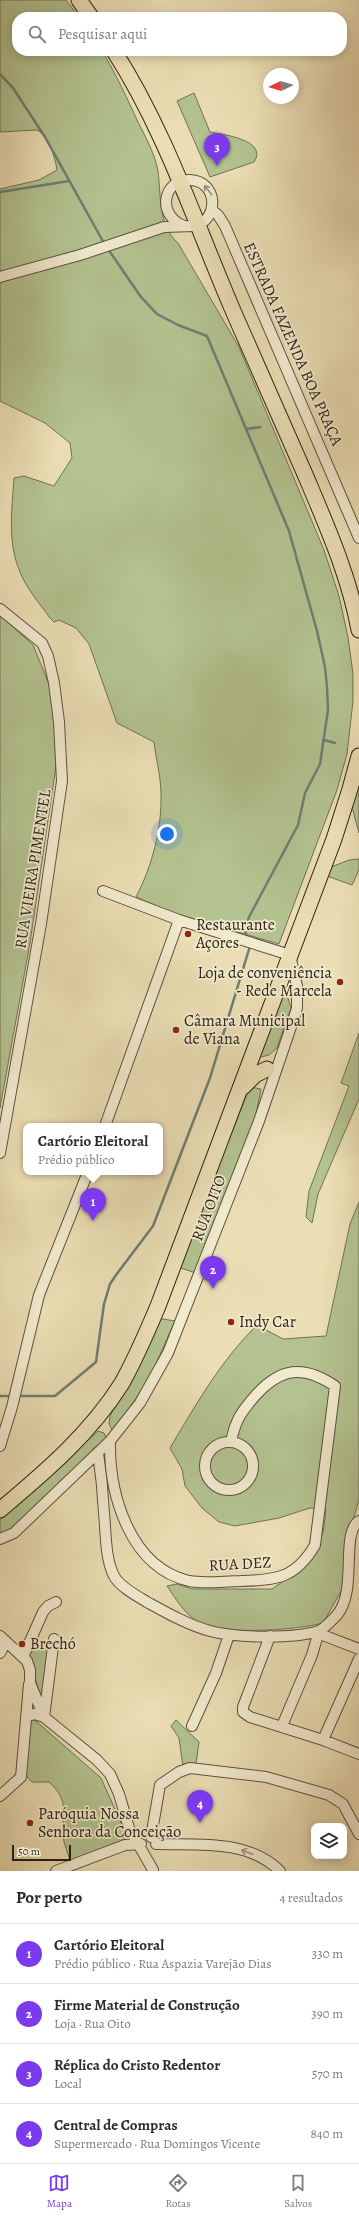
<!DOCTYPE html>
<html lang="pt">
<meta charset="utf-8">
<style>
:root{--surface:#fff;--page:#f7f7f7;--text:#2b2b33;--muted:#7c7c81;--line:#e1e1e2;--accent:#7c3aed}
body{margin:0;font-family:Alegreya,serif;background:var(--page);color:var(--text)}
.controls{position:absolute;right:12px;bottom:12px;display:grid;overflow:hidden;border-radius:8px;box-shadow:0 2px 10px #0003}
.controls button{width:36px;height:36px;display:grid;place-items:center;padding:0;border:0;border-bottom:1px solid var(--line);background:var(--surface);color:var(--text);font:20px sans-serif}
.compass{position:absolute;left:263px;top:68px;width:36px;height:36px;border-radius:50%;background:var(--surface);box-shadow:0 2px 10px #0003;rotate:266deg}
.scale{position:absolute;left:12px;bottom:10px;width:59px;box-sizing:border-box;padding-left:4px;border:2px solid #2c2217;border-top:0;font-size:11px;line-height:14px;white-space:nowrap;color:#2c2217;-webkit-text-stroke:3px #f2eace;paint-order:stroke}
.you{position:absolute;left:167px;top:834px;width:14px;height:14px;margin:-10px;border:3px solid #fff;border-radius:50%;background:#1a73e8;box-shadow:0 0 0 6px #1a73e833}
.badge{display:grid;place-items:center;width:26px;height:26px;border-radius:50%;background:var(--accent);color:#fff;font-size:13px;font-weight:700}
.pin{position:absolute;translate:-50% -33px;filter:drop-shadow(0 1px 2px #0008)}
.pin::after{content:'';position:absolute;top:21px;width:14px;height:12px;background:inherit;clip-path:polygon(0 0,100% 0,50% 100%)}
.popup{position:absolute;left:23px;top:1123px;width:140px;height:52px;box-sizing:border-box;display:grid;place-content:center;border-radius:8px;background:var(--surface);filter:drop-shadow(0 1px 3px #0005);font-size:13px;white-space:nowrap;color:var(--muted)}
.popup b{font-size:15px;color:var(--text)}
.popup::after{content:'';position:absolute;left:50%;top:100%;margin-left:-8px;border:8px solid transparent;border-top-color:var(--surface)}
.list{margin:0;padding:0;list-style:none}
h2{display:flex;justify-content:space-between;align-items:center;height:52px;margin:0;padding:0 16px;font-size:17px}
h2 small{font-size:13px;font-weight:400;color:var(--muted)}
.list li{display:grid;grid-template-columns:26px 1fr auto;gap:12px;align-items:center;box-sizing:border-box;height:60px;padding:0 16px;border-top:1px solid var(--line)}
.list b{display:block;font-size:15px;white-space:nowrap}
.list p{margin:0;font-size:13px;white-space:nowrap;color:var(--muted)}
.list em{font-size:13px;font-style:normal;color:var(--muted)}
.icon{flex:none;width:22px;height:22px;fill:none;stroke:currentColor;stroke-width:2;stroke-linecap:round;stroke-linejoin:round}
.map{position:relative;flex:none;width:359px;height:1871px;overflow:hidden}
.search{position:absolute;background:var(--surface);box-shadow:0 2px 10px #0003;left:12px;right:12px;top:12px;height:44px;display:flex;align-items:center;gap:10px;box-sizing:border-box;padding:0 14px;border-radius:16px;color:var(--muted);font-size:15px}
.sheet{height:292px;background:var(--surface)}
nav{display:flex;justify-content:space-around;align-items:center;box-sizing:border-box;height:56px;border-top:1px solid var(--line);background:var(--surface);font-size:11px;color:var(--muted)}
nav a{display:grid;justify-items:center;gap:2px}
nav .on{color:var(--accent)}
.map>svg:first-child{display:block}
</style>
<div class="map">
<svg width="359" height="1871" viewBox="0 0 359 1871">
<rect width="100%" height="100%" fill="#ebdeb4"/>
<filter id="stains"><feTurbulence type="fractalNoise" baseFrequency=".005" numOctaves="4"/><feColorMatrix values="0 0 0 0 .2 0 0 0 0 .09 0 0 0 0 .02 0 0 0 .5 -.17"/></filter>
<radialGradient id="worn" r=".72"><stop offset=".6" stop-color="#630" stop-opacity="0"/><stop offset="1" stop-color="#630" stop-opacity=".3"/></radialGradient>
<!-- green -->
<path fill="#b3c290" stroke="#707254" d="M0,0H66L79,17H17V51H102C116,74 127,98 138,122C146,138 155,154 158,171C161,194 158,226 178,243L239,347L324,550L339,596L348,637L353,674V701L347,754L337,790L279,944L178,915L136,897C152,866 162,829 161,794C161,777 156,759 154,742L117,723L89,644L76,628L59,620L54,622L50,618C40,604 26,588 20,572C7,542 12,509 14,478L24,476L54,486L72,458L70,443L45,423L0,401V189L39,180L57,170C55,157 49,136 37,130L0,132Z
M194,93L210,132C221,134 269,140 254,162L210,177L177,101Z
M0,615L33,645L51,689L57,759L30,943L0,1108Z
M359,779V833L352,807Z
M359,859V870L352,885L327,876L331,867L349,860Z
M282,992L288,998L291,1008L277,1048L269,1055L257,1058Z
M359,1033V1099L318,1194L312,1223L306,1217L309,1191L349,1086L341,1083Z
M250,1087L261,1089L252,1134L196,1273L178,1267Z
M359,1202V1500L347,1540L344,1586L323,1623C297,1630 227,1635 202,1624C187,1618 176,1599 167,1586L177,1584L192,1589H272L307,1565L323,1533L326,1509L310,1508L279,1518L235,1526L219,1522L202,1508L185,1486L182,1469L170,1448C195,1406 221,1360 257,1325L283,1339L326,1336L350,1224Z
M157,1318L175,1321L149,1379L113,1432L109,1424L110,1416L129,1381Z
M98,1431L104,1433L106,1438L92,1450L90,1455L35,1511L0,1537V1520Z
M32,1645L50,1648L43,1703L28,1657Z
M33,1720L37,1722L101,1778L126,1834L123,1840L70,1861C68,1853 64,1844 63,1837C62,1812 70,1801 49,1782H32L25,1775L30,1721Z
M176,1720L199,1742L196,1764L183,1767L179,1738L171,1726Z"/>
<g fill="none" stroke-linecap="round" stroke-linejoin="round">
<!-- stream -->
<path stroke="#6d7e74" stroke-width="2.5" d="M0,74L13,88L45,137L105,245
M0,192L69,181
M108,249L141,297L157,314L178,325L207,336L289,531L317,631L325,667L327,687L328,710L320,764L305,793L298,825L249,917L245,931L247,937
M247,429L260,427
M324,740L335,743
M0,1396H9
M22,1396H55L96,1362L104,1304L110,1284L116,1275L153,1226L210,1078L250,946"/>
<defs>
<path id="minor" d="M212,210L218,215L225,226L359,538
M0,277L80,255L164,227L194,226C220,220 218,181 190,180C163,179 156,215 184,226
M0,609L42,643L48,656L54,683L59,722L62,781L41,924L0,1153
M105,1126L179,920
M110,1441C109,1495 130,1567 189,1581C205,1584 225,1581 241,1581C277,1580 296,1578 315,1545L335,1386C303,1364 280,1368 255,1396C241,1412 235,1421 231,1442
M205 1466a24 24 0 1 1 48 0a24 24 0 1 1-48 0Z
M0,1446L12,1407L39,1295L88,1172
M98,1453C101,1473 103,1493 104,1513C106,1533 105,1558 114,1576C120,1587 137,1596 147,1602C167,1613 188,1625 210,1631C236,1638 294,1639 319,1631C325,1628 332,1620 337,1615C358,1590 340,1534 359,1521
M0,1539L14,1533L110,1441L140,1403L168,1353L259,1121L293,1021L297,1008V986L290,955L179,920L103,891
M320,1634L359,1649
M0,1636L27,1661L30,1670V1683L44,1717L97,1760L110,1774L119,1794L129,1828L153,1870
M270,1636L243,1707V1712L250,1717L323,1740L359,1754
M0,1653L6,1642
M23,1657L43,1612L48,1606L56,1602
M26,1716L35,1714L44,1717L54,1639
M192,1726L216,1673L229,1635
M282,1726L312,1655L319,1631
M323,1740L359,1659
M0,1796L21,1777L29,1684
M151,1837L160,1785L179,1772L190,1768L266,1777L329,1795L343,1804L359,1834
M156,1844C197,1845 248,1839 280,1871
M56,1871L125,1845L141,1844"/>
<path id="highway" d="M79,0L91,17
M114,51C166,132 196,225 234,313C257,366 281,419 304,472C326,524 349,575 359,630
M243,1087L255,1075L267,1069
M0,1510C45,1472 91,1433 122,1383C136,1358 147,1332 158,1306L334,839L350,789L359,756"/>
</defs>
<!-- minor casing -->
<use href="#minor" stroke="#5c513e" stroke-width="12"/>
<!-- highway casing -->
<use href="#highway" stroke="#2c2217" stroke-width="17"/>
<!-- minor -->
<use href="#minor" stroke="#f2eace" stroke-width="10"/>
<!-- highway -->
<use href="#highway" stroke="#ebdeb4" stroke-width="15"/>
</g>
<!-- one-way arrows -->
<defs><path id="oneway-shaft" d="M-6 0H5M1.5-3L5.5 0L1.5 3" fill="none" stroke-width="1.6" stroke-linecap="round" stroke-linejoin="round"/></defs>
<g stroke="#99907c">
<use href="#oneway-shaft" transform="translate(208 190) rotate(-129)"/>
<use href="#oneway-shaft" transform="translate(247 1852) rotate(-159)"/>
</g>
<!-- markers -->
<g fill="#8f2418" stroke="#f2eace" stroke-width="1.5">
<circle cx="188" cy="934" r="4"/>
<circle cx="340" cy="982" r="4"/>
<circle cx="176" cy="1030" r="4"/>
<circle cx="231" cy="1322" r="4"/>
<circle cx="22" cy="1644" r="4"/>
<circle cx="30" cy="1823" r="4"/>
</g>
<g text-anchor="middle" dominant-baseline="central" stroke-width="3.5" stroke-linejoin="round" paint-order="stroke">
<!-- street labels -->
<g font-size="16" fill="#2c2217" stroke="#f2eace">
<text transform="translate(293 344) rotate(66)">ESTRADA FAZENDA BOA PRAÇA</text>
<text transform="translate(33 869) rotate(-81)">RUA VIEIRA PIMENTEL</text>
<text transform="translate(209 1208) rotate(-69)">RUA OITO</text>
<text transform="translate(240 1564) rotate(-3)">RUA DEZ</text>
</g>
<!-- poi labels -->
<g font-size="16" fill="#2c2217" stroke="#f2eace" text-anchor="start">
<text x="196" y="925">Restaurante<tspan x="196" dy="18">Açores</tspan></text>
<text x="332" y="973" text-anchor="end">Loja de conveniência<tspan x="332" dy="18">- Rede Marcela</tspan></text>
<text x="184" y="1021">Câmara Municipal<tspan x="184" dy="18">de Viana</tspan></text>
<text x="239" y="1322">Indy Car</text>
<text x="30" y="1644">Brechó</text>
<text x="38" y="1814">Paróquia Nossa<tspan x="38" dy="18">Senhora da Conceição</tspan></text>
</g>
</g>
<rect width="100%" height="100%" filter="url(#stains)"/>
<rect width="100%" height="100%" fill="url(#worn)"/>
</svg>
<div class="controls">
<button><svg class="icon" aria-label="layers" viewBox="0 0 24 24"><path d="M12 4l9 5-9 5-9-5zM3 14l9 5 9-5"/></svg></button>
</div>
<svg class="compass" viewBox="-18 -18 36 36"><path d="M0-13l5 13h-10z" fill="#e53935"/><path d="M0 13l5-13h-10z" fill="#7c7c81"/></svg>
<div class="scale">50 m</div>
<div class="you"></div>
<div class="pin badge" style="left:93px;top:1221px">1</div>
<div class="popup"><b>Cartório Eleitoral</b>Prédio público</div>
<div class="pin badge" style="left:213px;top:1289px">2</div>
<div class="pin badge" style="left:217px;top:166px">3</div>
<div class="pin badge" style="left:200px;top:1823px">4</div>
<div class="search"><svg class="icon" aria-label="search" viewBox="0 0 24 24"><circle cx="10" cy="10" r="6"/><path d="M15 15l6 6"/></svg>Pesquisar aqui</div>
</div>
<section class="sheet">
<h2>Por perto<small>4 resultados</small></h2>
<ul class="list">
<li><span class="badge">1</span><div><b>Cartório Eleitoral</b><p>Prédio público · Rua Aspazia Varejão Dias</p></div><em>330 m</em></li>
<li><span class="badge">2</span><div><b>Firme Material de Construção</b><p>Loja · Rua Oito</p></div><em>390 m</em></li>
<li><span class="badge">3</span><div><b>Réplica do Cristo Redentor</b><p>Local</p></div><em>570 m</em></li>
<li><span class="badge">4</span><div><b>Central de Compras</b><p>Supermercado · Rua Domingos Vicente</p></div><em>840 m</em></li>
</ul>
</section>
<nav>
<a class="on"><svg class="icon" aria-label="map" viewBox="0 0 24 24"><path d="M3 6l6-2 6 2 6-2v14l-6 2-6-2-6 2zM9 4v14M15 6v14"/></svg>Mapa</a>
<a><svg class="icon" aria-label="directions" viewBox="0 0 24 24"><path d="M12 3l9 9-9 9-9-9zM9 14v-3h6M13 9l2 2-2 2"/></svg>Rotas</a>
<a><svg class="icon" aria-label="saved" viewBox="0 0 24 24"><path d="M7 4h10v16l-5-4-5 4z"/></svg>Salvos</a>
</nav>
